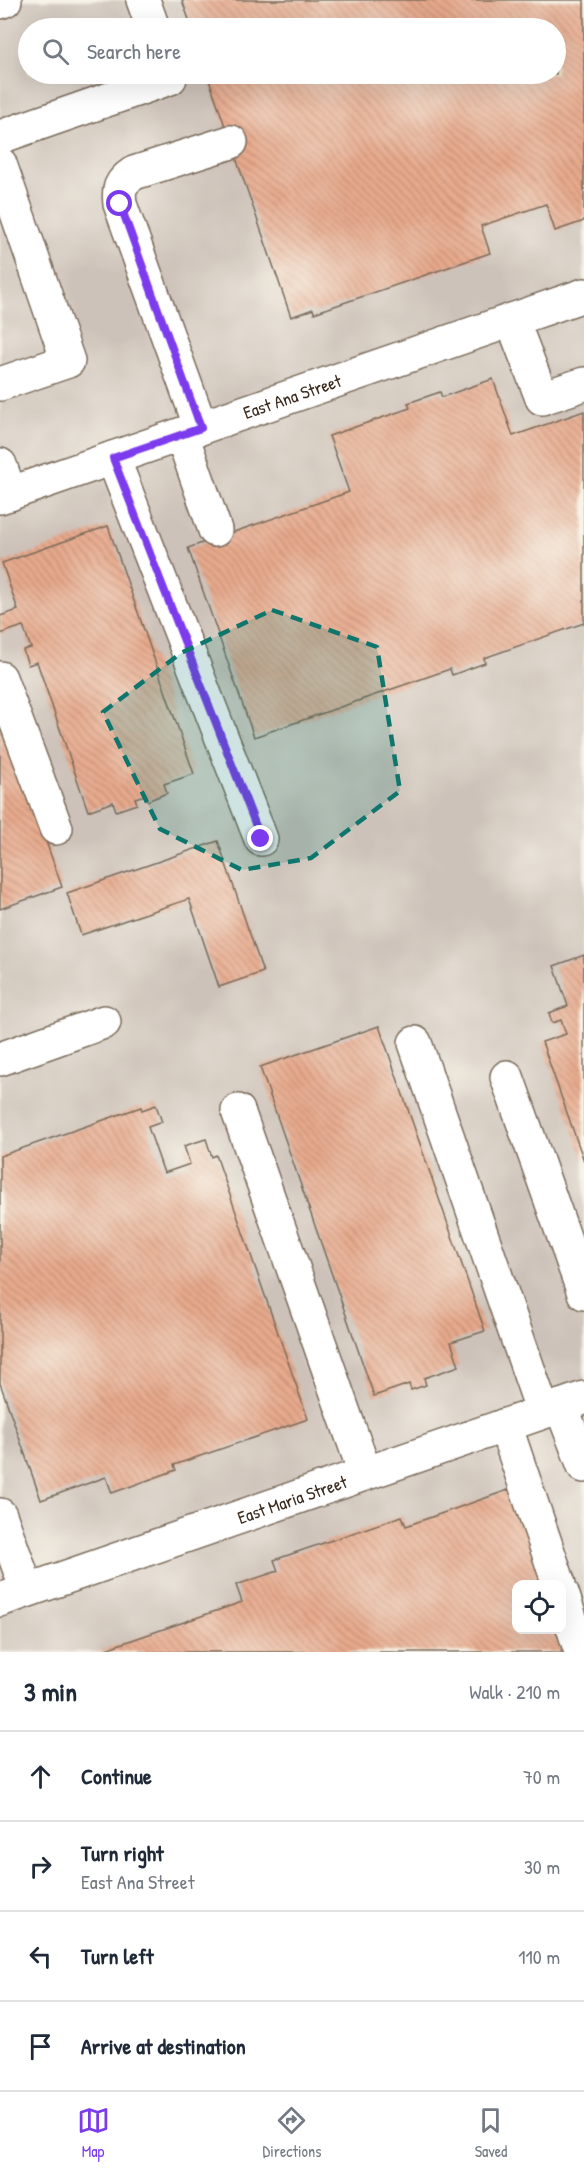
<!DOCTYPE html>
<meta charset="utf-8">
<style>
:root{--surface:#fff;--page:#f6f6f7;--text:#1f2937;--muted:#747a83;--line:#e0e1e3;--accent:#7c3aed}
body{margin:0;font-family:"Patrick Hand",sans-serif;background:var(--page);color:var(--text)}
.controls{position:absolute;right:18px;bottom:18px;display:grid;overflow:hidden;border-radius:12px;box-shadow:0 6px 24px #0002}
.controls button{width:54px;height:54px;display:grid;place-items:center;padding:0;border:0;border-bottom:2px solid var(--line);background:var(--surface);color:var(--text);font:30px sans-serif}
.stop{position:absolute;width:18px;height:18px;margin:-14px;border:4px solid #7c3aed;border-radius:50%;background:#fff}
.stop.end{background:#7c3aed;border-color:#fff;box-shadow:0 2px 6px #0008}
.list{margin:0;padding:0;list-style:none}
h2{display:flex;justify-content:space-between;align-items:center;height:78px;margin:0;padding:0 24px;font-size:26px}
h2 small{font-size:20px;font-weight:400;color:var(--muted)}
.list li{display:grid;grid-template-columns:39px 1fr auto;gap:18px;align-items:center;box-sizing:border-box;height:90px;padding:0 24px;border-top:2px solid var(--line)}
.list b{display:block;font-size:22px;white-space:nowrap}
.list p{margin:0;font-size:20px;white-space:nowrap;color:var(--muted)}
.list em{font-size:20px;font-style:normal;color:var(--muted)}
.icon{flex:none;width:33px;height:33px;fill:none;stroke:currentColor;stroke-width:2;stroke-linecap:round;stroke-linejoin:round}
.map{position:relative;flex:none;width:584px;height:1652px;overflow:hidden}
.search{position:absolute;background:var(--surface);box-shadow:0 6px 24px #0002;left:18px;right:18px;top:18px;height:66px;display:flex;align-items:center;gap:15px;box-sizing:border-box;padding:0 21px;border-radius:33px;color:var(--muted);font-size:22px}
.sheet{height:438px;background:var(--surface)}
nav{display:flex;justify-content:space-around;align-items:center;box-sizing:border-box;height:84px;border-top:2px solid var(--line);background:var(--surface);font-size:16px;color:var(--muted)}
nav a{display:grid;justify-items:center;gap:3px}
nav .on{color:var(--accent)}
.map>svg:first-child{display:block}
</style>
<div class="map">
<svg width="584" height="1652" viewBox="0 0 584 1652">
<defs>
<pattern id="building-back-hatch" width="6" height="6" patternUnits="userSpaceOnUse" patternTransform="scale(1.5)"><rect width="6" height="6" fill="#e8aa8d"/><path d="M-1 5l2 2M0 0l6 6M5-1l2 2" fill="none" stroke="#bd8b73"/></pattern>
</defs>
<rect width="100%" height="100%" fill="#f7f3e8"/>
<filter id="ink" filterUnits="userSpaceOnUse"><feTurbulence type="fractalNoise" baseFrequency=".0167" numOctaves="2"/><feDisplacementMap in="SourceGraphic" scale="12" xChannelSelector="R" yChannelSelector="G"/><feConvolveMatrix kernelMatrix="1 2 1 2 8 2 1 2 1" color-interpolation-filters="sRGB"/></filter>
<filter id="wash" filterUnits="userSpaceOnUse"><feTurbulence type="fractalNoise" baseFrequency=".008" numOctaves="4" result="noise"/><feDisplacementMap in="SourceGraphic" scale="24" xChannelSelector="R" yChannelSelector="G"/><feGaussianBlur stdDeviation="1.35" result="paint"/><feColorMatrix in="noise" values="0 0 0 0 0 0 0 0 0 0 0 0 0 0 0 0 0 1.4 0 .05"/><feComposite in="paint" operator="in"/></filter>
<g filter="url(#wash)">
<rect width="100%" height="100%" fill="#eee5c8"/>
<!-- industrial -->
<path fill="#cdc2b9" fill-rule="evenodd" d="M0,0H584V1652H0ZM28,28H556V74H28ZM516,1584H562V1630H516Z"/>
<g id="blocks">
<!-- building -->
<path fill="url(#building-back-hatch)" d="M182,0H584V221L555,231L546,204L481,226L490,253L314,313L313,309L291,317L207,74H556V28H192Z
M493,379L513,436L584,411V623L484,658L485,663L452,675L450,669L254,737L188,548L349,492L329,436L410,408L408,403L440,392L442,397Z
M108,526L194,774L164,784L167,793L147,801L145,795L135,798L137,804L116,811L113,802L88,811L37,662L28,665L23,650L31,648L23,626L0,634V616L18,610L2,563Z
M0,710L62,887L0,909Z
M218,841L263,972L219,987L189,899L81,935L67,893Z
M584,955V1161L542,1042L566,1034L561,1020L552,1023L549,1013L568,1006L554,966Z
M379,1026L485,1331L451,1342L459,1366L424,1378L426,1385L411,1390L409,1384L374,1396L260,1067Z
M156,1105L162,1122L148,1127L164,1173L190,1164L184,1146L206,1139L212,1157L216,1155L308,1419L174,1465L176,1470L112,1493L106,1477L41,1500L0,1383V1156L141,1107L142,1110Z
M511,1489L544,1584H516V1630H559L567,1652H97L242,1602L236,1585L278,1571L274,1560L402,1516L406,1526Z"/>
</g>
</g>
<g filter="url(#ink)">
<use href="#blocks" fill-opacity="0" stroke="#7a6b5a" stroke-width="1.5"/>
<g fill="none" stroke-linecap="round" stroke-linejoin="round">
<defs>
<g id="minor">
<path d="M143,0L153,28"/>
<path d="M0,2L5,0"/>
<path d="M0,137L170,78L168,74"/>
<path d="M0,164L68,361L0,384"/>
<path d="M512,320L542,398L584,384"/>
<path d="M201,428L120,204C118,189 120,182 134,173L231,142"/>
<path d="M182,435L215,530"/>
<path d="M113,458L261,839"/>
<path d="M0,465L10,494"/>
<path id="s1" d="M0,497L584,295"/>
<path d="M0,678L56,828"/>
<path d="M415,1043L543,1412"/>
<path d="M0,1059L104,1022"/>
<path d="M507,1077L584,1293"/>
<path d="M238,1111L365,1473"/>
<path d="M561,1406L584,1466"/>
<path d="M505,1425L559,1584"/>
<path d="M0,1515L27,1590"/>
<path d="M562,1593L581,1652"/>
<path id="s2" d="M0,1600L584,1398"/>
</g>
</defs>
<!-- minor casing -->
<use href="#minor" stroke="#7a6b5a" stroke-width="36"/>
<!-- minor -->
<use href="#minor" stroke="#fff" stroke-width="33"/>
</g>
</g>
<g fill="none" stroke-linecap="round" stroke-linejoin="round" filter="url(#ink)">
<!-- route -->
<path stroke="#7c3aed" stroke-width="8" d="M120,204L201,428L113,458L261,839"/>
</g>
<!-- marked area -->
<path fill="#0f766e" fill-opacity="0.2" stroke="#0f766e" stroke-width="4.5" stroke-dasharray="12 8" stroke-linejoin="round" d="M272,610L377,647L400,791L311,858L242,870L160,829L103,712L181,653Z"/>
<g text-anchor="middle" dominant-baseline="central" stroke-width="6" stroke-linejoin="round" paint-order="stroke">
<!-- street labels -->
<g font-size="18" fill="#3b2a1e" stroke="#f7f3e8">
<text stroke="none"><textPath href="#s1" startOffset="309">East Ana Street</textPath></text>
<text stroke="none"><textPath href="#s2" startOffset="309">East Maria Street</textPath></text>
</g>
</g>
</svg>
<div class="controls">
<button><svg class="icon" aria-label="locate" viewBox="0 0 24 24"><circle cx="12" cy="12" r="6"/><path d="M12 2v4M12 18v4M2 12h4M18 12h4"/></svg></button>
</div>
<div class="stop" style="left:120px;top:204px"></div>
<div class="stop end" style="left:261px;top:839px"></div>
<div class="search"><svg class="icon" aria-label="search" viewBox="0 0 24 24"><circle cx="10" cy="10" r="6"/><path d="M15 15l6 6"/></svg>Search here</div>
</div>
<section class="sheet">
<h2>3 min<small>Walk · 210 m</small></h2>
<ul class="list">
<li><svg class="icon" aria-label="ahead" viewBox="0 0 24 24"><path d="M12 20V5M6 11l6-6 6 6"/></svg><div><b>Continue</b></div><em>70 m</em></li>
<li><svg class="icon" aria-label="right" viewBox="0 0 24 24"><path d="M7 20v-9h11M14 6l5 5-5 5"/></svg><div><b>Turn right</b><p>East Ana Street</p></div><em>30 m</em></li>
<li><svg class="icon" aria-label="left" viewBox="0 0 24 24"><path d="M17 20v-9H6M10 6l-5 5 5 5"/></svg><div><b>Turn left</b></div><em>110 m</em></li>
<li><svg class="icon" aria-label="arrive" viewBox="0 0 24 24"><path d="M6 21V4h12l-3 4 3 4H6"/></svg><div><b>Arrive at destination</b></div></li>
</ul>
</section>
<nav>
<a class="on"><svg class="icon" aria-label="map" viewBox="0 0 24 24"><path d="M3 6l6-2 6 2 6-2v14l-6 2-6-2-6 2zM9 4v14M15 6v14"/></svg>Map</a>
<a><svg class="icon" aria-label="directions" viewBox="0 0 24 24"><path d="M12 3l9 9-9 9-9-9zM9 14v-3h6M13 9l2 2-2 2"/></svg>Directions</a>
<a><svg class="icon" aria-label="saved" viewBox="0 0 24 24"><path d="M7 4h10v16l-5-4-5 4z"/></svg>Saved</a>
</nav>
